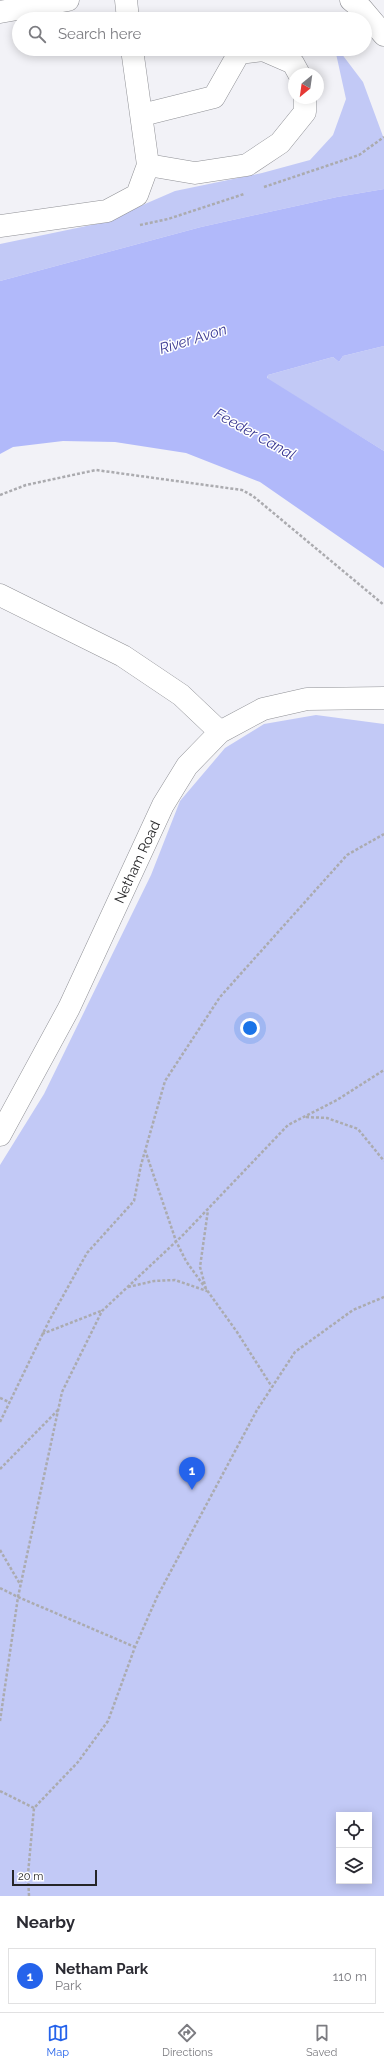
<!DOCTYPE html>
<style>
:root{--surface:#fff;--page:#f2f2f3;--text:#2b2b33;--muted:#7c7c81;--line:#e1e1e2;--accent:#2563eb}
body{margin:0;font-family:Raleway,sans-serif;background:var(--page);color:var(--text)}
.controls{position:absolute;right:12px;bottom:12px;display:grid;overflow:hidden;border-radius:0px;box-shadow:0 2px 10px #0003}
.controls button{width:36px;height:36px;display:grid;place-items:center;padding:0;border:0;border-bottom:1px solid var(--line);background:var(--surface);color:var(--text);font:20px sans-serif}
.compass{position:absolute;left:288px;top:68px;width:36px;height:36px;border-radius:50%;background:var(--surface);box-shadow:0 2px 10px #0003;rotate:209deg}
.scale{position:absolute;left:12px;bottom:10px;width:85px;box-sizing:border-box;padding-left:4px;border:2px solid #262628;border-top:0;font-size:11px;line-height:14px;white-space:nowrap;color:#262628;-webkit-text-stroke:3px #fff;paint-order:stroke}
.you{position:absolute;left:250px;top:1028px;width:14px;height:14px;margin:-10px;border:3px solid #fff;border-radius:50%;background:#1a73e8;box-shadow:0 0 0 6px #1a73e833}
.badge{display:grid;place-items:center;width:26px;height:26px;border-radius:50%;background:var(--accent);color:#fff;font-size:13px;font-weight:700}
.pin{position:absolute;translate:-50% -33px;filter:drop-shadow(0 1px 2px #0008)}
.pin::after{content:'';position:absolute;top:21px;width:14px;height:12px;background:inherit;clip-path:polygon(0 0,100% 0,50% 100%)}
.list{margin:0;padding:0;list-style:none}
h2{display:flex;justify-content:space-between;align-items:center;height:52px;margin:0;padding:0 16px;font-size:17px}
h2 small{font-size:13px;font-weight:400;color:var(--muted)}
.list li{display:grid;grid-template-columns:26px 1fr auto;gap:12px;align-items:center;box-sizing:border-box;height:56px;margin:0 8px 8px;padding:0 8px;border:1px solid var(--line);border-radius:0px}
.list b{display:block;font-size:15px;white-space:nowrap}
.list p{margin:0;font-size:13px;white-space:nowrap;color:var(--muted)}
.list em{font-size:13px;font-style:normal;color:var(--muted)}
.icon{flex:none;width:22px;height:22px;fill:none;stroke:currentColor;stroke-width:2;stroke-linecap:round;stroke-linejoin:round}
.map{position:relative;flex:none;width:384px;height:1896px;overflow:hidden}
.search{position:absolute;background:var(--surface);box-shadow:0 2px 10px #0003;left:12px;right:12px;top:12px;height:44px;display:flex;align-items:center;gap:10px;box-sizing:border-box;padding:0 14px;border-radius:22px;color:var(--muted);font-size:15px}
.sheet{height:116px;background:var(--surface)}
nav{display:flex;justify-content:space-around;align-items:center;box-sizing:border-box;height:56px;border-top:1px solid var(--line);background:var(--surface);font-size:11px;color:var(--muted)}
nav a{display:grid;justify-items:center;gap:2px}
nav .on{color:var(--accent)}
.map>svg:first-child{display:block}
</style>
<div class="map">
<svg width="384" height="1896" viewBox="0 0 384 1896">
<rect width="100%" height="100%" fill="#f2f2f7"/>
<!-- green -->
<path fill="#c2c9f6" fill-rule="evenodd" d="M335,49H338L363,82L384,139V189L337,197L201,227L0,281V244L101,223L175,191L262,173L310,160L333,135L346,99Z
M384,346V451L267,379L268,375L333,357L339,362L343,356Z
M316,715L384,724V1896H0V1165L44,1094L151,875L180,801L225,748L264,724ZM339,1815H369V1881H339Z"/>
<!-- water -->
<path fill="#b1b9fa" d="M384,189V346L343,356L339,362L333,357L268,375L267,378L384,451V568L260,482L186,453L115,442L63,441L13,447L0,454V281L201,227L337,197Z"/>
<g fill="none" stroke-linecap="round" stroke-linejoin="round">
<defs>
<path id="minor" d="M126,0L128,19
M351,0L362,9L384,35
M0,12L68,0
M142,115L214,97L239,53L263,50L293,63L299,74
M148,165L195,173L247,165L280,143L305,112V98
M0,226L107,211L137,195L148,165L132,49
M0,595L123,656L181,695L220,732
M0,1135L69,1008L163,805L187,766L220,732L263,709L307,699L384,698"/>
</defs>
<!-- minor casing -->
<use href="#minor" stroke="#909196" stroke-width="23"/>
<!-- path -->
<path stroke="#ababaf" stroke-width="2.5" stroke-dasharray="3 2" stroke-linecap="butt" d="M264,187L359,155L384,137
M140,225L168,219L244,194
M0,495L26,485L96,470L242,490L253,496L384,605
M306,1117L327,1118L358,1129L384,1161
M145,1150L176,1241L186,1261L237,1332L272,1387
M128,1287L154,1281L175,1280L207,1291
M206,1289L200,1267L208,1210
M42,1334L101,1311
M0,1398L9,1402
M0,1422L49,1321L87,1253L134,1201L141,1165L165,1081L220,997L347,855L384,834
M0,1469L58,1410
M0,1550L20,1584
M0,1588L18,1597L135,1647
M0,1721L18,1597L62,1392L102,1311L183,1235L288,1125L337,1100L384,1070
M0,1791L34,1808
M29,1896L28,1874L34,1808L78,1762L108,1721L135,1647L157,1597L257,1410L295,1352L353,1310L384,1297"/>
<!-- minor -->
<use href="#minor" stroke="#fff" stroke-width="22"/>
</g>
<g text-anchor="middle" dominant-baseline="central" stroke-width="3" stroke-linejoin="round" paint-order="stroke">
<!-- street labels -->
<g font-size="14" fill="#262628" stroke="#fff">
<text transform="translate(137 862) rotate(-65)">Netham Road</text>
</g>
<!-- water labels -->
<g font-size="15" font-style="italic" fill="#393791" stroke="#fff">
<text transform="translate(193 339) rotate(-17)">River Avon</text>
<text transform="translate(255 434) rotate(29)">Feeder Canal</text>
</g>
</g>
</svg>
<div class="controls">
<button><svg class="icon" aria-label="locate" viewBox="0 0 24 24"><circle cx="12" cy="12" r="6"/><path d="M12 2v4M12 18v4M2 12h4M18 12h4"/></svg></button>
<button><svg class="icon" aria-label="layers" viewBox="0 0 24 24"><path d="M12 4l9 5-9 5-9-5zM3 14l9 5 9-5"/></svg></button>
</div>
<svg class="compass" viewBox="-18 -18 36 36"><path d="M0-13l5 13h-10z" fill="#e53935"/><path d="M0 13l5-13h-10z" fill="#7c7c81"/></svg>
<div class="scale">20 m</div>
<div class="you"></div>
<div class="pin badge" style="left:192px;top:1490px">1</div>
<div class="search"><svg class="icon" aria-label="search" viewBox="0 0 24 24"><circle cx="10" cy="10" r="6"/><path d="M15 15l6 6"/></svg>Search here</div>
</div>
<section class="sheet">
<h2>Nearby<small></small></h2>
<ul class="list">
<li><span class="badge">1</span><div><b>Netham Park</b><p>Park</p></div><em>110 m</em></li>
</ul>
</section>
<nav>
<a class="on"><svg class="icon" aria-label="map" viewBox="0 0 24 24"><path d="M3 6l6-2 6 2 6-2v14l-6 2-6-2-6 2zM9 4v14M15 6v14"/></svg>Map</a>
<a><svg class="icon" aria-label="directions" viewBox="0 0 24 24"><path d="M12 3l9 9-9 9-9-9zM9 14v-3h6M13 9l2 2-2 2"/></svg>Directions</a>
<a><svg class="icon" aria-label="saved" viewBox="0 0 24 24"><path d="M7 4h10v16l-5-4-5 4z"/></svg>Saved</a>
</nav>
